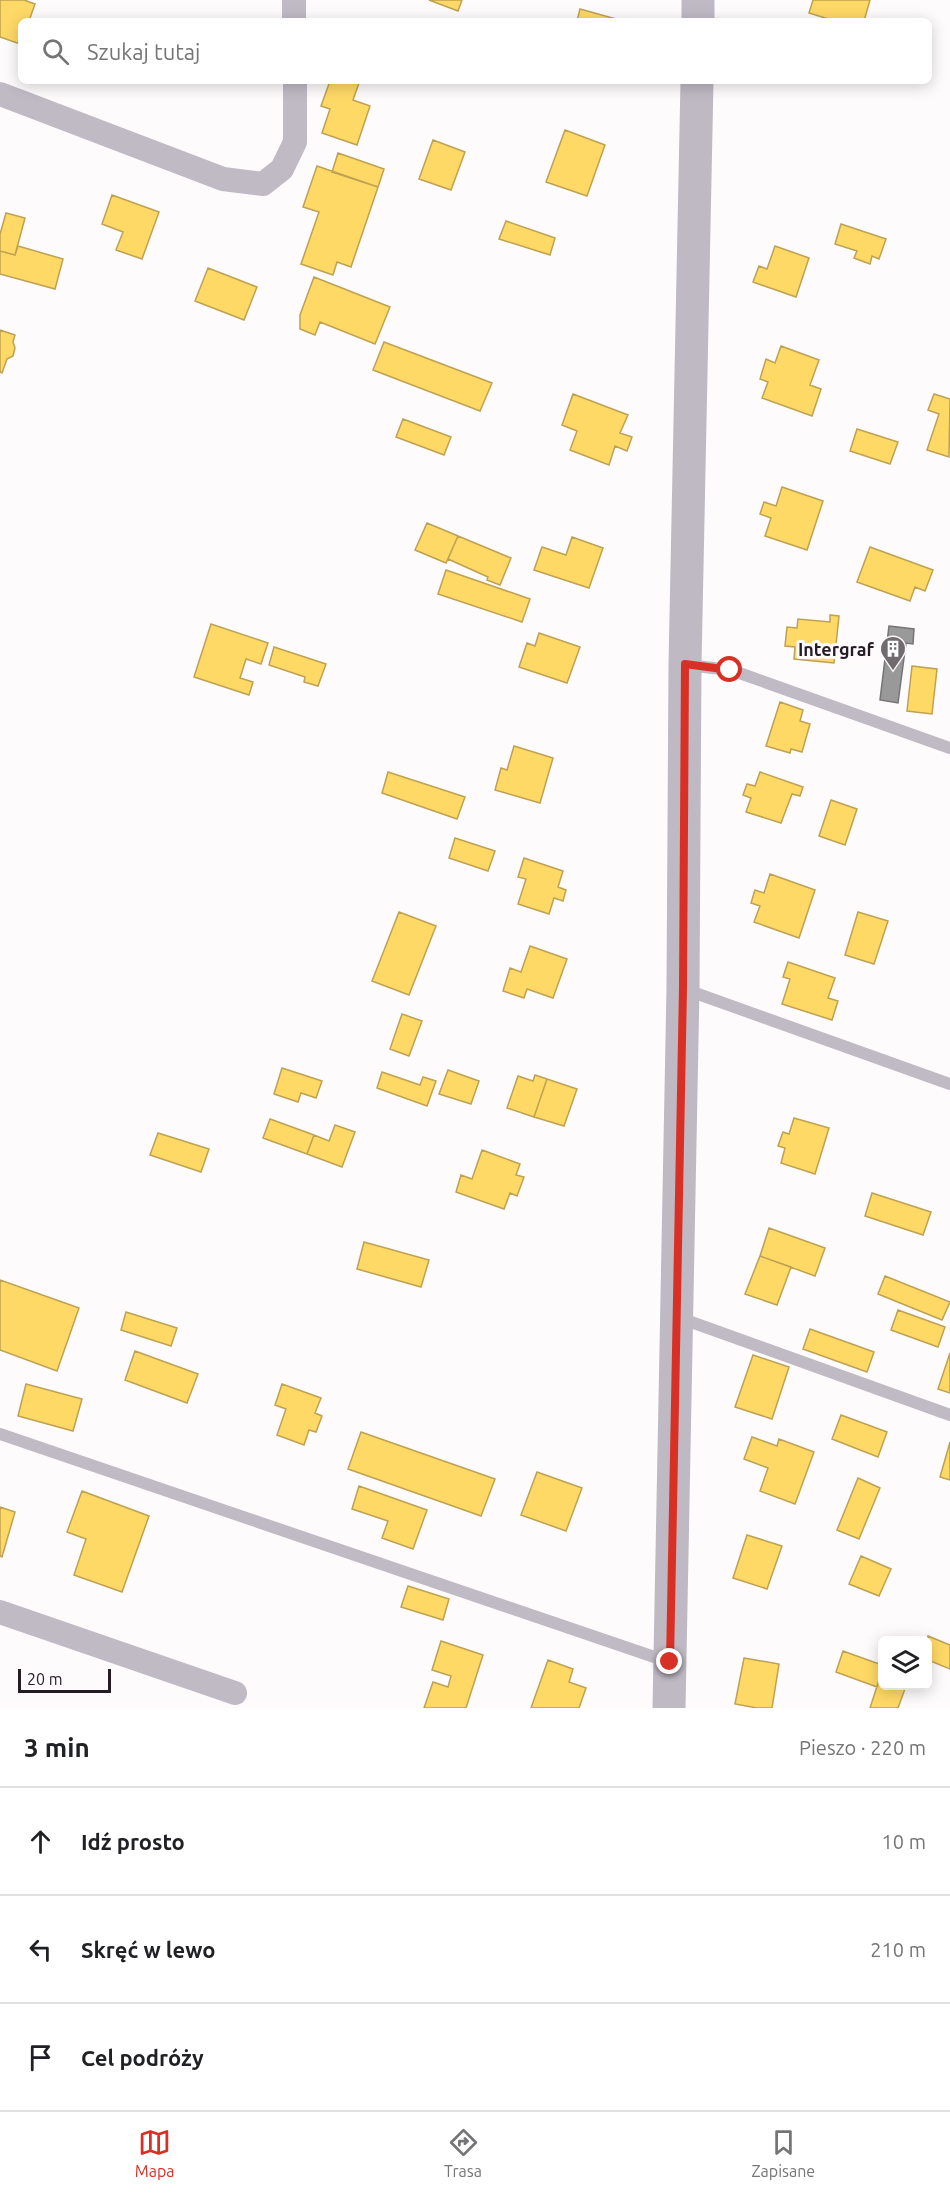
<!DOCTYPE html>
<html lang="pl">
<meta charset="utf-8">
<style>
:root{--surface:#fff;--page:#f6f6f6;--text:#202124;--muted:#757577;--line:#e0e0e0;--accent:#d93025}
body{margin:0;font-family:Ubuntu,sans-serif;background:var(--page);color:var(--text)}
.controls{position:absolute;right:18px;bottom:18px;display:grid;overflow:hidden;border-radius:9px;box-shadow:0 3px 15px #0003}
.controls button{width:54px;height:54px;display:grid;place-items:center;padding:0;border:0;border-bottom:2px solid var(--line);background:var(--surface);color:var(--text);font:30px sans-serif}
.scale{position:absolute;left:18px;bottom:15px;width:93px;box-sizing:border-box;padding-left:6px;border:3px solid #251d23;border-top:0;font-size:16px;line-height:21px;white-space:nowrap;color:#251d23;-webkit-text-stroke:4px #fefafd;paint-order:stroke}
.stop{position:absolute;width:18px;height:18px;margin:-14px;border:4px solid #d93025;border-radius:50%;background:#fff}
.stop.end{background:#d93025;border-color:#fff;box-shadow:0 2px 6px #0008}
.list{margin:0;padding:0;list-style:none}
h2{display:flex;justify-content:space-between;align-items:center;height:78px;margin:0;padding:0 24px;font-size:26px}
h2 small{font-size:20px;font-weight:400;color:var(--muted)}
.list li{display:grid;grid-template-columns:39px 1fr auto;gap:18px;align-items:center;box-sizing:border-box;height:108px;padding:0 24px;border-top:2px solid var(--line)}
.list b{display:block;font-size:22px;white-space:nowrap}
.list em{font-size:20px;font-style:normal;color:var(--muted)}
.icon{flex:none;width:33px;height:33px;fill:none;stroke:currentColor;stroke-width:2;stroke-linecap:round;stroke-linejoin:round}
.map{position:relative;flex:none;width:950px;height:1708px;overflow:hidden}
.search{position:absolute;background:var(--surface);box-shadow:0 3px 15px #0003;left:18px;right:18px;top:18px;height:66px;display:flex;align-items:center;gap:15px;box-sizing:border-box;padding:0 21px;border-radius:9px;color:var(--muted);font-size:22px}
.sheet{height:402px;background:var(--surface)}
nav{display:flex;justify-content:space-around;align-items:center;box-sizing:border-box;height:84px;border-top:2px solid var(--line);background:var(--surface);font-size:16px;color:var(--muted)}
nav a{display:grid;justify-items:center;gap:3px}
nav .on{color:var(--accent)}
.map>svg:first-child{display:block}
</style>
<div class="map">
<svg width="950" height="1708" viewBox="0 0 950 1708">
<rect width="100%" height="100%" fill="#fdfbfc"/>
<!-- homes -->
<path fill="#ffd966" stroke="#bea152" stroke-width="1.5" d="M0,0H24L35,4L29,21H21L20,44L0,37Z
M429,0H462L458,11Z
M813,0H870L864,21H835L809,13Z
M580,9L616,19L615,21H577Z
M330,81H352L359,83L353,100L370,106L357,145L322,133L330,109L321,106Z
M565,130L605,145L587,196L546,182Z
M433,140L465,152L451,190L419,179Z
M338,153L384,169L378,187L332,172Z
M317,166L378,187L351,267L337,262L333,275L301,264L319,212L303,207Z
M112,195L159,212L142,259L116,250L123,232L102,224Z
M6,213L25,218L15,255L0,251V234Z
M506,221L555,238L550,255L499,239Z
M841,224L886,239L879,259L872,256L870,264L854,258L857,251L835,244Z
M18,246L63,259L55,289L0,274V251L15,255Z
M775,246L809,258L796,297L753,282L759,266L767,269Z
M208,268L257,287L244,320L195,301Z
M314,277L390,307L375,344L320,322L315,335L300,329V315Z
M0,330L15,335L13,342L15,348L13,356L7,359L2,373L0,372Z
M384,342L492,383L480,411L373,370Z
M781,346L819,360L810,385L821,389L812,416L762,398L768,382L760,379L766,359L775,363Z
M573,394L628,415L620,433L632,437L627,451L615,446L609,465L570,450L577,431L562,425Z
M934,394L950,399L949,457L927,450L939,414L928,410Z
M403,419L451,437L444,455L396,437Z
M857,429L898,442L890,464L850,451Z
M782,487L823,501L807,550L765,536L771,518L760,514L764,502L776,506Z
M427,523L458,536L446,563L415,550Z
M458,536L511,558L500,585L487,580L488,577L448,559Z
M572,537L603,548L589,588L534,570L542,547L566,555Z
M870,547L933,570L925,591L915,587L910,601L857,582Z
M446,570L530,599L522,622L438,594Z
M830,615L839,616L834,663L794,659L795,647L785,646L787,627L797,628L798,619L830,622Z
M211,624L268,643L261,664L246,659L240,678L253,682L249,695L194,677Z
M539,633L580,647L567,683L519,667L527,643L535,646Z
M274,647L326,664L318,686L304,682L305,677L269,665Z
M912,666L937,669L932,714L907,711Z
M780,702L803,710L800,721L810,724L802,752L791,749L790,753L766,746Z
M514,746L553,758L540,803L495,790L501,768L507,770Z
M388,772L465,797L457,819L382,793Z
M760,772L803,787L800,796L792,794L781,823L746,812L751,798L743,795L747,784L755,786Z
M831,800L857,809L845,845L819,836Z
M455,838L495,851L488,871L449,858Z
M524,858L563,871L558,887L566,890L563,901L554,898L549,914L518,904L526,879L518,877Z
M770,874L815,890L799,938L754,922L760,906L751,903L755,890L764,893Z
M399,912L436,926L409,995L372,981Z
M858,912L888,921L874,964L845,955Z
M530,946L567,959L553,998L527,989L524,998L503,991L510,968L521,972Z
M788,962L835,978L828,998L838,1001L832,1020L782,1004L790,979L783,977Z
M402,1014L422,1021L409,1056L390,1049Z
M282,1068L322,1081L316,1098L301,1093L298,1102L274,1094Z
M448,1070L479,1081L471,1104L439,1094Z
M382,1072L420,1085L423,1077L436,1081L427,1106L377,1088Z
M535,1075L547,1079L534,1117L507,1108L518,1076L533,1081Z
M547,1079L577,1089L564,1126L534,1117Z
M794,1118L829,1128L815,1174L781,1163L785,1148L778,1146L783,1132L789,1134Z
M270,1119L314,1135L307,1154L263,1138Z
M335,1125L355,1132L342,1167L307,1154L314,1135L329,1141Z
M158,1133L209,1149L201,1172L150,1155Z
M482,1150L520,1164L516,1175L524,1177L517,1196L510,1193L504,1209L456,1192L461,1175L472,1179Z
M872,1193L931,1212L923,1235L865,1216Z
M769,1228L825,1248L815,1276L760,1256Z
M364,1242L429,1260L421,1287L357,1269Z
M760,1256L791,1267L777,1305L745,1294Z
M885,1276L950,1302L942,1320L878,1294Z
M0,1280L79,1308L57,1371L0,1350Z
M898,1310L945,1327L938,1347L891,1330Z
M126,1312L177,1328L171,1346L121,1330Z
M810,1329L874,1352L867,1372L803,1349Z
M135,1351L198,1374L187,1403L125,1380Z
M950,1353V1393L938,1389Z
M753,1355L789,1367L772,1419L735,1407Z
M26,1384L82,1399L73,1431L18,1416Z
M282,1384L321,1398L315,1413L322,1416L316,1432L309,1430L304,1445L277,1435L286,1409L275,1405Z
M841,1415L887,1432L878,1457L832,1439Z
M361,1432L495,1479L481,1516L348,1469Z
M752,1437L777,1446L779,1439L814,1452L795,1504L760,1491L768,1468L744,1459Z
M950,1442V1480L940,1477Z
M537,1472L582,1488L566,1531L521,1515Z
M858,1478L880,1488L859,1539L837,1530Z
M359,1486L427,1510L413,1549L382,1538L388,1521L352,1509Z
M82,1491L149,1516L122,1592L74,1575L86,1539L67,1532Z
M0,1507L15,1512L2,1557L0,1556Z
M747,1535L782,1546L767,1589L733,1578Z
M861,1556L891,1569L879,1596L849,1584Z
M408,1586L449,1599L443,1620L401,1607Z
M928,1636L950,1645V1669L928,1660L927,1640Z
M441,1641L483,1655L466,1708H424L433,1682L448,1687L451,1676L432,1670Z
M843,1651L882,1665V1671L877,1687L836,1672Z
M744,1658L779,1664L772,1708H757L735,1704Z
M548,1660L573,1669L569,1682L586,1688L579,1708H531Z
M882,1671V1686H906L898,1708H870Z"/>
<!-- industry -->
<path fill="#999" stroke="#767476" stroke-width="1.5" d="M889,626L914,629L913,644L906,643L898,703L880,700Z"/>
<g fill="none" stroke-linecap="round" stroke-linejoin="round">
<!-- lane -->
<path stroke="#bfbac4" stroke-width="12" d="M686,665L731,670L950,748
M684,989L950,1084
M680,1318L950,1415
M0,1434L669,1662"/>
<!-- street -->
<path stroke="#bfbac4" stroke-width="24" d="M294,0V21
M0,94L223,179L263,184L282,169L295,142V81
M0,1612L235,1693"/>
<!-- secondary -->
<path stroke="#beb9c3" stroke-width="33" d="M698,21V0
M669,1708L683,988L685,665L697,81"/>
</g>
<g fill="none" stroke-linecap="round" stroke-linejoin="round">
<!-- route -->
<path stroke="#d93025" stroke-width="8" d="M670,1662L683,988L685,664L730,670"/>
</g>
<!-- icons -->
<defs>
<symbol id="building-pin" viewBox="-11 -11 22 30"><path d="M0 17L-7.5 6A9.5 9.5 0 1 1 7.5 6Z" fill="#716b6f" stroke="#fefafd"/><path d="M-4-6H4V6H1V3H-1V6H-4ZM-2.5-4.3h1.7v1.8h-1.7ZM.8-4.3h1.7v1.8H.8ZM-2.5-1h1.7V.8h-1.7ZM.8-1h1.7V.8H.8Z" fill="#fff"/></symbol>
</defs>
<g fill-rule="evenodd">
<use href="#building-pin" x="878" y="634" width="30" height="40"/>
</g>
<g text-anchor="middle" dominant-baseline="central" stroke-width="6" stroke-linejoin="round" paint-order="stroke">
<!-- poi labels -->
<g font-size="18" font-weight="bold" fill="#251d23" stroke="#fefafd" text-anchor="end">
<text x="874" y="649">Intergraf</text>
</g>
</g>
</svg>
<div class="controls">
<button><svg class="icon" aria-label="layers" viewBox="0 0 24 24"><path d="M12 4l9 5-9 5-9-5zM3 14l9 5 9-5"/></svg></button>
</div>
<div class="scale">20 m</div>
<div class="stop" style="left:730px;top:670px"></div>
<div class="stop end" style="left:670px;top:1662px"></div>
<div class="search"><svg class="icon" aria-label="search" viewBox="0 0 24 24"><circle cx="10" cy="10" r="6"/><path d="M15 15l6 6"/></svg>Szukaj tutaj</div>
</div>
<section class="sheet">
<h2>3 min<small>Pieszo · 220 m</small></h2>
<ul class="list">
<li><svg class="icon" aria-label="ahead" viewBox="0 0 24 24"><path d="M12 20V5M6 11l6-6 6 6"/></svg><div><b>Idź prosto</b></div><em>10 m</em></li>
<li><svg class="icon" aria-label="left" viewBox="0 0 24 24"><path d="M17 20v-9H6M10 6l-5 5 5 5"/></svg><div><b>Skręć w lewo</b></div><em>210 m</em></li>
<li><svg class="icon" aria-label="arrive" viewBox="0 0 24 24"><path d="M6 21V4h12l-3 4 3 4H6"/></svg><div><b>Cel podróży</b></div></li>
</ul>
</section>
<nav>
<a class="on"><svg class="icon" aria-label="map" viewBox="0 0 24 24"><path d="M3 6l6-2 6 2 6-2v14l-6 2-6-2-6 2zM9 4v14M15 6v14"/></svg>Mapa</a>
<a><svg class="icon" aria-label="directions" viewBox="0 0 24 24"><path d="M12 3l9 9-9 9-9-9zM9 14v-3h6M13 9l2 2-2 2"/></svg>Trasa</a>
<a><svg class="icon" aria-label="saved" viewBox="0 0 24 24"><path d="M7 4h10v16l-5-4-5 4z"/></svg>Zapisane</a>
</nav>
